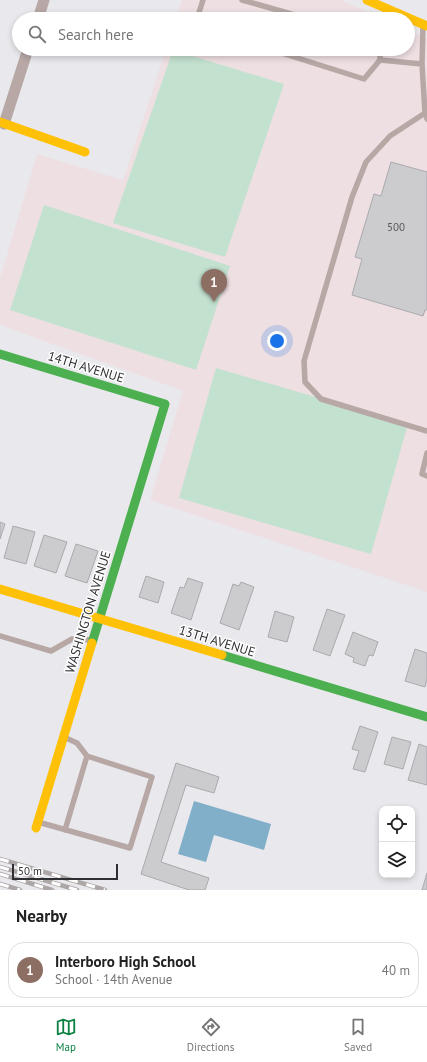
<!DOCTYPE html>
<meta charset="utf-8">
<style>
:root{--surface:#fff;--page:#f2f2f2;--text:#222;--muted:#767676;--line:#e0e0e0;--accent:#0b8043}
body{margin:0;font-family:"PT Sans",sans-serif;background:var(--page);color:var(--text)}
.controls{position:absolute;right:12px;bottom:12px;display:grid;overflow:hidden;border-radius:8px;box-shadow:0 2px 6px #0003}
.controls button{width:36px;height:36px;display:grid;place-items:center;padding:0;border:0;border-bottom:1px solid var(--line);background:var(--surface);color:var(--text);font:20px sans-serif}
.scale{position:absolute;left:12px;bottom:10px;width:106px;box-sizing:border-box;padding-left:4px;border:2px solid #2e2f32;border-top:0;font-size:11px;line-height:14px;white-space:nowrap;color:#2e2f32;-webkit-text-stroke:3px #fff;paint-order:stroke}
.you{position:absolute;left:277px;top:341px;width:14px;height:14px;margin:-10px;border:3px solid #fff;border-radius:50%;background:#1a73e8;box-shadow:0 0 0 6px #1a73e833}
.badge{display:grid;place-items:center;width:26px;height:26px;border-radius:50%;background:var(--accent);color:#fff;font-size:13px;font-weight:700}
.pin{position:absolute;translate:-50% -33px;filter:drop-shadow(0 1px 2px #0008)}
.pin::after{content:'';position:absolute;top:21px;width:14px;height:12px;background:inherit;clip-path:polygon(0 0,100% 0,50% 100%)}
.list{margin:0;padding:0;list-style:none}
h2{display:flex;justify-content:space-between;align-items:center;height:52px;margin:0;padding:0 16px;font-size:17px}
h2 small{font-size:13px;font-weight:400;color:var(--muted)}
.list li{display:grid;grid-template-columns:26px 1fr auto;gap:12px;align-items:center;box-sizing:border-box;height:56px;margin:0 8px 8px;padding:0 8px;border:1px solid var(--line);border-radius:16px}
.list b{display:block;font-size:15px;white-space:nowrap}
.list p{margin:0;font-size:13px;white-space:nowrap;color:var(--muted)}
.list em{font-size:13px;font-style:normal;color:var(--muted)}
.icon{flex:none;width:22px;height:22px;fill:none;stroke:currentColor;stroke-width:2;stroke-linecap:round;stroke-linejoin:round}
.map{position:relative;flex:none;width:427px;height:890px;overflow:hidden}
.search{position:absolute;background:var(--surface);box-shadow:0 2px 6px #0003;left:12px;right:12px;top:12px;height:44px;display:flex;align-items:center;gap:10px;box-sizing:border-box;padding:0 14px;border-radius:22px;color:var(--muted);font-size:15px}
.sheet{height:116px;background:var(--surface)}
nav{display:flex;justify-content:space-around;align-items:center;box-sizing:border-box;height:56px;border-top:1px solid var(--line);background:var(--surface);font-size:11px;color:var(--muted)}
nav a{display:grid;justify-items:center;gap:2px}
nav .on{color:var(--accent)}
.map>svg:first-child{display:block}
</style>
<div class="map">
<svg width="427" height="890" viewBox="0 0 427 890">
<rect width="100%" height="100%" fill="#e9e9ed"/>
<!-- education -->
<path fill="#eedfe2" d="M182,0H341L383,19H176Z
M408,30L427,39V592L150,500L183,391L0,325V278L37,154L123,180L166,49H408Z"/>
<!-- green -->
<path fill="#c3e1cf" d="M173,50L284,84L225,257L113,223Z
M44,205L230,266L196,370L10,310Z
M216,368L408,424L371,554L179,498Z"/>
<!-- water -->
<path fill="#81aec9" d="M194,801L271,824L264,850L214,835L206,862L178,854Z"/>
<!-- building -->
<path fill="#cccccf" stroke="#aaaaae" d="M391,162L427,172V310H425L423,316L352,295L362,259L355,257L374,194L381,196Z
M0,522L5,524L0,539Z
M13,526L35,532L26,564L4,558Z
M44,535L67,542L56,573L34,566Z
M76,544L98,551L87,583L65,576Z
M146,576L164,582L158,603L139,597Z
M188,578L203,583L191,620L171,613L180,587L184,588Z
M241,582L254,587L239,630L220,623L233,584L239,586Z
M327,609L345,615L330,656L313,650Z
M275,611L294,617L287,642L268,637Z
M353,632L378,642L373,656L369,655L365,666L353,662L354,658L345,654Z
M415,649L427,653V679L425,687L405,681Z
M360,726L378,732L365,772L353,769L359,751L352,749Z
M392,737L411,742L403,769L384,764Z
M419,744L427,747V785L408,780Z
M176,763L219,777L214,793L186,785L161,862L209,878L205,890H189L141,874Z
M427,873V890H422Z"/>
<g fill="none" stroke-linecap="round" stroke-linejoin="round">
<!-- lane -->
<path stroke="#b7a8a6" stroke-width="5.5" d="M242,0L309,19
M197,19L203,0
M423,25L422,64L425,113L427,119
M269,49L364,79L380,60V49
M380,60L422,64
M425,113L390,136L366,162L352,197L304,361L305,382L321,399L427,431
M427,453L422,474L427,476
M0,636L51,651L72,639L92,640
M38,822L130,848L152,777L87,756L77,743L66,738
M65,830L87,756"/>
<!-- street -->
<path stroke="#b7a8a6" stroke-width="11" d="M38,19L44,0
M4,124L28,49"/>
<!-- fast -->
<path stroke="#4caf50" stroke-width="9" d="M0,354L165,404L92,643
M222,655L427,717"/>
<!-- slow -->
<path stroke="#ffc107" stroke-width="9" d="M367,0L427,26
M0,122L85,152
M0,589L222,655
M36,828L92,643"/>
<defs>
<path id="rail" d="M0,859L105,890
M0,867L77,890
M0,874L52,890
M0,884L20,890"/>
</defs>
<!-- rail casing -->
<use href="#rail" stroke="#ada6a7" stroke-width="4.5"/>
<!-- rail -->
<use href="#rail" stroke="#fff" stroke-width="3" stroke-dasharray="9" stroke-linecap="butt"/>
</g>
<g text-anchor="middle" dominant-baseline="central" stroke-width="3" stroke-linejoin="round" paint-order="stroke">
<!-- number labels -->
<g font-size="11" fill="#565659">
<text x="396" y="227">500</text>
</g>
<!-- street labels -->
<g font-size="13" fill="#2e2f32" stroke="#fff">
<text transform="translate(86 367) rotate(17)">14TH AVENUE</text>
<text transform="translate(88 612) rotate(-73)">WASHINGTON AVENUE</text>
<text transform="translate(217 641) rotate(17)">13TH AVENUE</text>
</g>
</g>
</svg>
<div class="controls">
<button><svg class="icon" aria-label="locate" viewBox="0 0 24 24"><circle cx="12" cy="12" r="6"/><path d="M12 2v4M12 18v4M2 12h4M18 12h4"/></svg></button>
<button><svg class="icon" aria-label="layers" viewBox="0 0 24 24"><path d="M12 4l9 5-9 5-9-5zM3 14l9 5 9-5"/></svg></button>
</div>
<div class="scale">50 m</div>
<div class="you"></div>
<div class="pin badge" style="left:214px;top:302px;background:#8d6e63">1</div>
<div class="search"><svg class="icon" aria-label="search" viewBox="0 0 24 24"><circle cx="10" cy="10" r="6"/><path d="M15 15l6 6"/></svg>Search here</div>
</div>
<section class="sheet">
<h2>Nearby<small></small></h2>
<ul class="list">
<li><span class="badge" style="background:#8d6e63">1</span><div><b>Interboro High School</b><p>School · 14th Avenue</p></div><em>40 m</em></li>
</ul>
</section>
<nav>
<a class="on"><svg class="icon" aria-label="map" viewBox="0 0 24 24"><path d="M3 6l6-2 6 2 6-2v14l-6 2-6-2-6 2zM9 4v14M15 6v14"/></svg>Map</a>
<a><svg class="icon" aria-label="directions" viewBox="0 0 24 24"><path d="M12 3l9 9-9 9-9-9zM9 14v-3h6M13 9l2 2-2 2"/></svg>Directions</a>
<a><svg class="icon" aria-label="saved" viewBox="0 0 24 24"><path d="M7 4h10v16l-5-4-5 4z"/></svg>Saved</a>
</nav>
